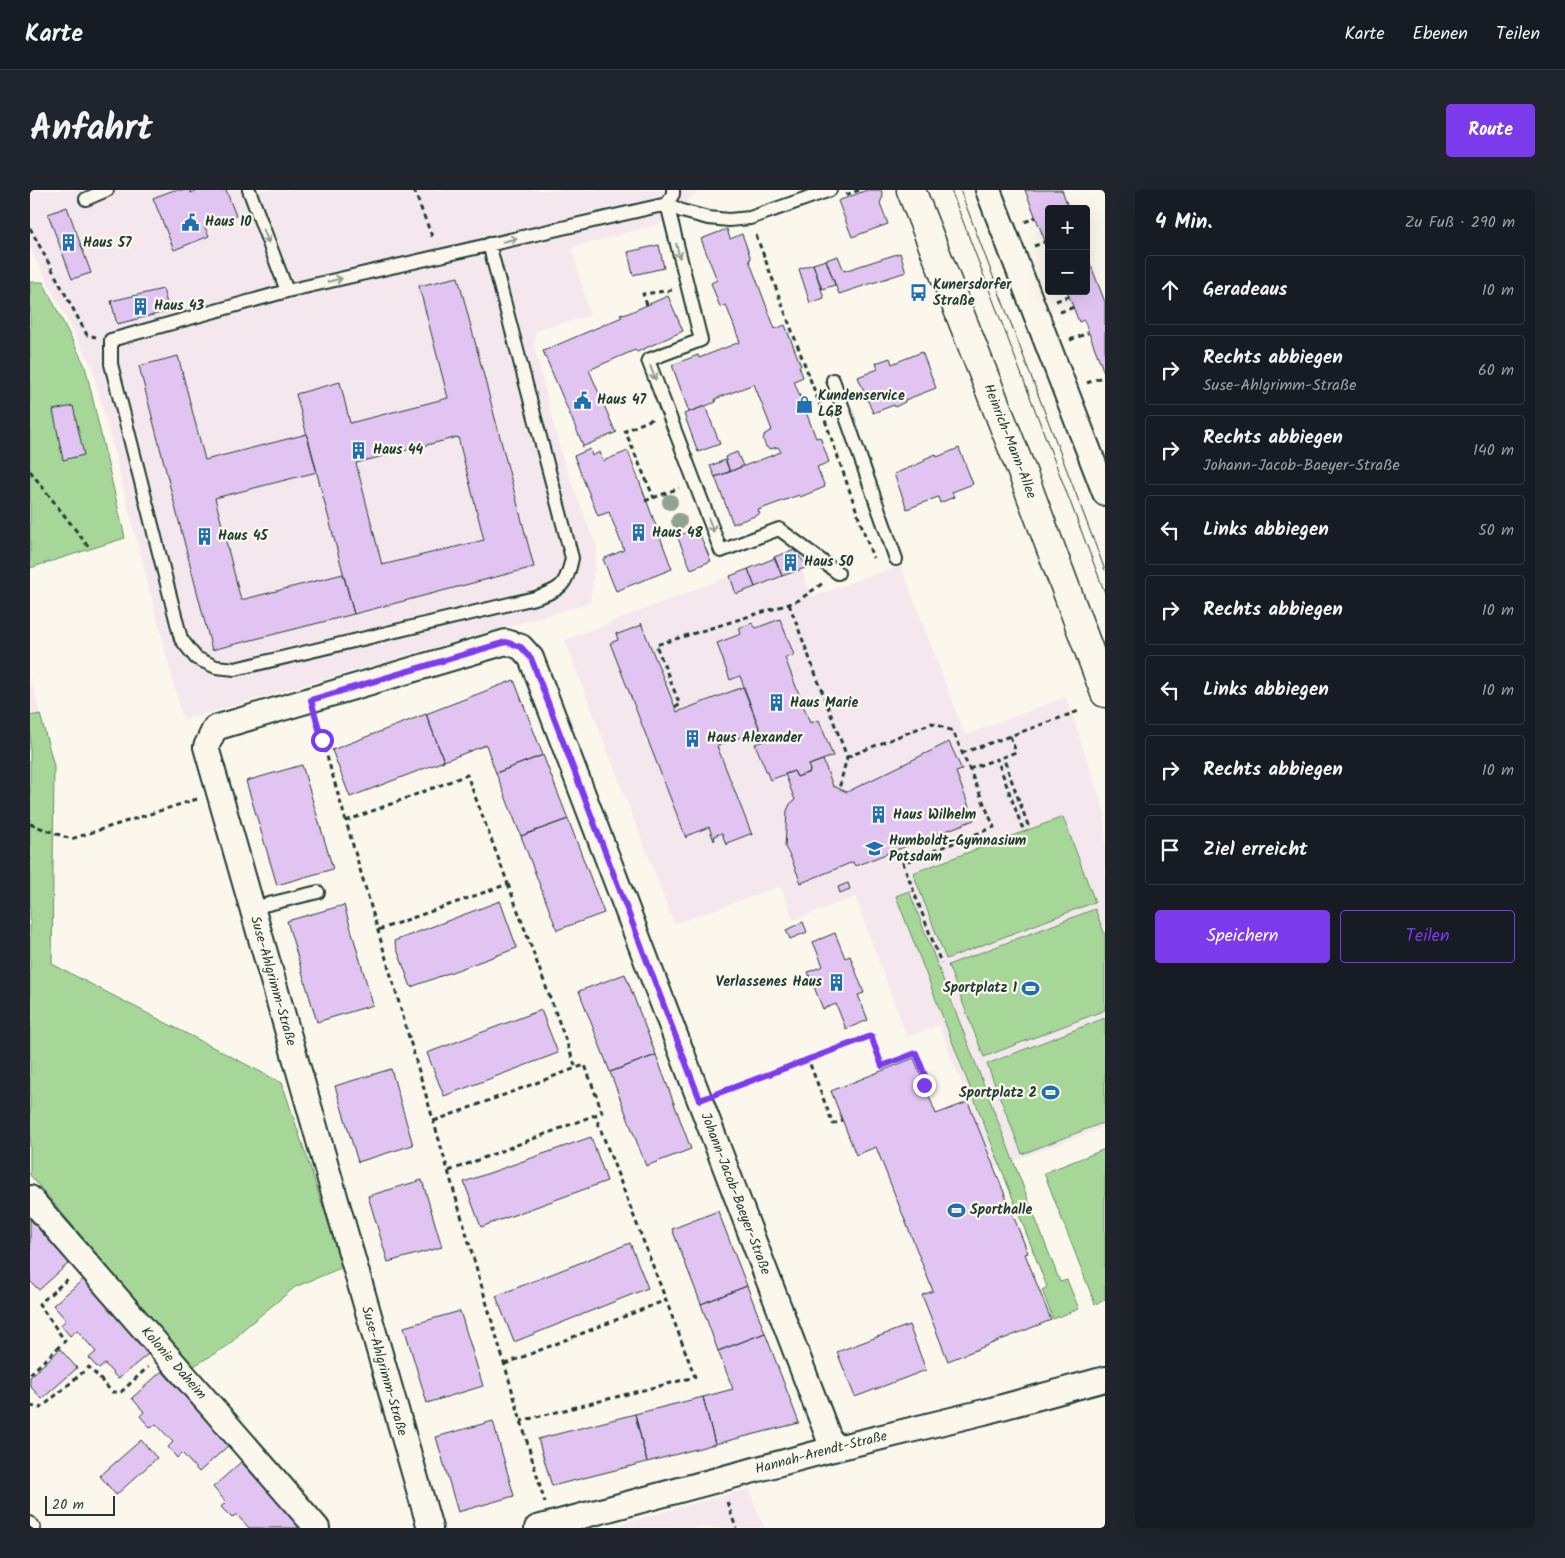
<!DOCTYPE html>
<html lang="de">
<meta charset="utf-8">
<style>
:root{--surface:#171b24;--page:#20242c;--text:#f1f3f6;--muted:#9ea1a6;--line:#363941;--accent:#7c3aed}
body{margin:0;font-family:Kalam,sans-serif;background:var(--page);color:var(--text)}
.controls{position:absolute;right:15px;top:15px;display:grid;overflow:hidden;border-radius:5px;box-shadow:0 5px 20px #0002}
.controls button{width:45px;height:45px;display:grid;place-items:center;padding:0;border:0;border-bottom:1px solid var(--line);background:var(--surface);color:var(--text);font:25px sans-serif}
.scale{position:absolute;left:15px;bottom:12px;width:70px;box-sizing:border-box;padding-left:5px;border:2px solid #1f3d34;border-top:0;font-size:14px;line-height:18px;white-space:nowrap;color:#1f3d34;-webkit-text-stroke:4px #fbf7ec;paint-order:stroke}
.stop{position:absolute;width:15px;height:15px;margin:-11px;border:4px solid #7c3aed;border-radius:50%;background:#fff}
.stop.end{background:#7c3aed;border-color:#fff;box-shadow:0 1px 5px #0008}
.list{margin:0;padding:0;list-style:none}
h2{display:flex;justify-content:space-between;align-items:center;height:65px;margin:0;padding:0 20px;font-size:21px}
h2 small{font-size:16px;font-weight:400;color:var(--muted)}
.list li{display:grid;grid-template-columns:32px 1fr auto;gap:15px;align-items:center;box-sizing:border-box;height:70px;margin:0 10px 10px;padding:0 10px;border:1px solid var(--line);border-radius:5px}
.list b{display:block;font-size:19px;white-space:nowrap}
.list p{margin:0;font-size:16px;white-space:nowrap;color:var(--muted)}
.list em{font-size:16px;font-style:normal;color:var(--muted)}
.actions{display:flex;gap:10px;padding:15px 20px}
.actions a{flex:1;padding:11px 0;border:1px solid var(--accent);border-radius:5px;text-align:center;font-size:18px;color:var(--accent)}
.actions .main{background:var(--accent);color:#fff}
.icon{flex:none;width:28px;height:28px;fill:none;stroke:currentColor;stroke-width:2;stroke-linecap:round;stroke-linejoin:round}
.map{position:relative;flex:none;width:1075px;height:1338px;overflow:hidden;border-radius:5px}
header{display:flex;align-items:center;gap:30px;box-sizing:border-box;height:70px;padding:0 25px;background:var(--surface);border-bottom:1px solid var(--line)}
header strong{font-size:24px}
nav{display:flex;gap:28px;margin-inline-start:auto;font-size:18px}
.intro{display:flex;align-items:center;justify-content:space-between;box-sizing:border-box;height:120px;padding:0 30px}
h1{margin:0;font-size:35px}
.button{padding:12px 22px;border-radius:5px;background:var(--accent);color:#fff;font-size:18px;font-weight:700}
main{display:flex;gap:30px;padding:0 30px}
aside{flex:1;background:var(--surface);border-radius:5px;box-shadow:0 5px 20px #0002}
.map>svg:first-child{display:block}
</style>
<header>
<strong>Karte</strong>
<nav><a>Karte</a><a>Ebenen</a><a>Teilen</a></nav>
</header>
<div class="intro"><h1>Anfahrt</h1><a class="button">Route</a></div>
<main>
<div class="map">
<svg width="1075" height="1338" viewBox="0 0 1075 1338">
<rect width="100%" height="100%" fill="#fbf7ec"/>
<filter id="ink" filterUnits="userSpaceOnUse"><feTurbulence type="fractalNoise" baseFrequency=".02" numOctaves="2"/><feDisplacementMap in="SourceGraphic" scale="10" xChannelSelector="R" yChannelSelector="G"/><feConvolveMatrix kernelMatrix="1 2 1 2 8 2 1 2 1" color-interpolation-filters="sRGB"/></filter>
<g filter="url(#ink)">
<!-- built -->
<path fill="#f4e8ee" d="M0,0H670L632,33L542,58L560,126L506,140L504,156L533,270L567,358L560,413L153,530L62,177L0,59Z
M871,376L935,545L1036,507L1075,623V937L964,978L909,835L877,847L825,707L763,730L751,696L644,734L535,450L700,386L706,404L771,379L782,407L836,387Z
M0,487L10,524L0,526Z
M719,1299L734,1338H575L695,1305Z"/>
<!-- green -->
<path fill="#a7d798" stroke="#638a66" d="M0,92H13L55,176L95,348L0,378Z
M10,524L24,576L22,774L252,893L313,1077L265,1097L216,1137L199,1155L162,1177L0,985V526Z
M1033,627L1065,712L916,769L883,683Z
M879,701L1030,1092L1037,1090L1049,1119L1023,1129L1012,1100L1017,1097L866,706Z
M1065,719L1075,745V820L954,867L918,775Z
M1075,828V932L992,964L957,874Z
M1075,959V1110L1065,1114L1014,983Z"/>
<!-- building -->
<path fill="#e2c4f2" stroke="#1f3d34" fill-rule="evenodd" d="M144,0H160L161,3L168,0H196L206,26L175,37L179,46L144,60L123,8Z
M837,0H851L853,6L850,13L858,34L822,47L808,11Z
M995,0H1032L1039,19H1019V61Z
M37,17L61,83L42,89L18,24Z
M697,39L700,49L712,44L721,69L719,70L745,139L755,135L771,176H769L773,187L764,191L786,248L790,247L799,272L787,277L795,297L770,307L769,305L728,320L730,324L703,334L685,287L751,262L748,257L740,259L736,257L733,249L735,244L742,240L724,194L685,209L686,212L659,222L642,175L668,165L669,168L710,152L696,115L690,117L681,93L687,90L671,49Z
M629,55L634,78L603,85L598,62Z
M870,63L876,82L809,104L796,70L808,66L814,81Z
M1056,63L1075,112V185L1054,130L1049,132L1037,101H1056Z
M796,70L805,95L792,99L783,74Z
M783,74L794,108L780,113L769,79Z
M428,87L504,377L324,424L266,204L310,192L320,233L418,208L389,96ZM428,247L454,350L352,375L326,273Z
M133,99L139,121L87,134L81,111Z
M638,106L653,141L607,162L605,160L559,180L585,241L587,242L552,257L553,255L513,161L592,127L590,124L593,123L594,125Z
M892,162L906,198L875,210V212L865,217L864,215L843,223L828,187L848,179L846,173L860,168L862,174Z
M148,166L175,270L277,244L287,282L185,308L211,410L313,384L324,424L182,460L109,176Z
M43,216L54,265L33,270L23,220Z
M675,216L690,254L668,262L654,224Z
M929,258L943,294L922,302L924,307L910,313L908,307L877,319L864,284L895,271L894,269L906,264L907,267Z
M560,259L562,266L570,262L573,271L598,261L642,379L586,401L573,369L594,360L579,322L568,326L544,266Z
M707,262L713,276L700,282L695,267Z
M695,270L700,282L685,287L680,276Z
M667,338L681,371L661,379L647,346Z
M764,360L778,377L752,386L744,367Z
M745,368L752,386L725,397L718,379Z
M718,379L725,397L706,404L700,386Z
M750,429L764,465L755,468L780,533L789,530L803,566L779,575L780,582L767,587L764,581L740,590L725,554L734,551L710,486L700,490L687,453L711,444L709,438L722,433L726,438Z
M611,433L647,522L713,497L730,540L687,556L722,645L720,644L697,653L696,655L692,643L684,646L685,650L684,651L679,637L656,646V648L580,453L588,450L586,443L588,444L612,435Z
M484,490L513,565L466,583L456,555L414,571L396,524Z
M396,524L414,571L320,607L302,560Z
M919,552L932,580L926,582L944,630L825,676L823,672L771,693L761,668L755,657L757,621L760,614L765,610L755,584L764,581L767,587L780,582L779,575L793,570L803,596L817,602Z
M513,565L538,629L491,646L466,583Z
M272,575L303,679L247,695L216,591Z
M538,629L574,723L527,740L491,646Z
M818,693L820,699L810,703L808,697Z
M470,711L487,758L381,797L364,751Z
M314,715L343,815L287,832L257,731Z
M773,732L777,742L760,749L756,740Z
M805,743L815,768L820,766L834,803L828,805L838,830L816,839L806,814L793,819L778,782L793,776L783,752Z
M595,784L626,865L580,882L549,801Z
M511,820L528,863L414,906L397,863Z
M626,865L661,959L616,976L580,882Z
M884,868L906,924L938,912L998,1063L995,1064L1021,1130L918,1171L892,1105L903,1101L846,957L826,965L801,901Z
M361,879L383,955L328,972L305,896Z
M561,947L577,991L451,1037L434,992Z
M392,990L412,1057L358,1072L338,1006Z
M688,1021L717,1096L671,1114L642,1039Z
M0,1029L39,1073L9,1100L0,1091Z
M600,1053L618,1098L484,1152L466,1106Z
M54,1089L118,1164L88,1189L75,1174L69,1179L64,1174L59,1168L66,1162L47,1140L40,1146L31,1135L36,1130L23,1115Z
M717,1096L735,1143L688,1161L671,1114Z
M430,1121L453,1196L397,1213L374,1137Z
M879,1135L896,1180L825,1207L807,1162Z
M735,1143L769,1233L685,1254L673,1207L703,1199L688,1161Z
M30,1159L47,1178L12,1209L0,1196V1187Z
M132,1181L199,1255L169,1282L152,1263L147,1268L143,1263L138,1257L143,1252L126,1234L121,1238L116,1233L110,1226L114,1222L102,1208Z
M673,1207L685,1254L617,1272L605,1224Z
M605,1224L617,1272L522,1296L508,1249Z
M463,1231L484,1306L428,1322L406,1247Z
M111,1250L127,1268L86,1305L70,1286Z
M211,1272L272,1338H219L206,1324L202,1328L191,1317L196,1312L183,1297Z"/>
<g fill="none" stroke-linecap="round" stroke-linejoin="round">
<defs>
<path id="service" d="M219,0L257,101
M56,9L77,0
M637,14L671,150L618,170L691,361L749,339L808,383
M637,14L652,21L678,28L699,30L720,28L800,0
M459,54L542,368C536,396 532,399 505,408L205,479L186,477L166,468L151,449L81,174V150L257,101L637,14L643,4V0
M803,190L866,369
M222,718L288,702
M0,1333L4,1338"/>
<g id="minor">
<path d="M958,0L1075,303"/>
<path id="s1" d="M0,1008L287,1338"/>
<path id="s2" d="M400,1338L176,557L185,538L476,452L491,457L501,468L803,1259"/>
<path id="s3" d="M507,1338L803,1259L954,1222L1075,1189"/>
</g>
<g id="secondary">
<path id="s4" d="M881,0L994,287L1075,503"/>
</g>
</defs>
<!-- service casing -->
<use href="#service" stroke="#1f3d34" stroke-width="16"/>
<!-- minor casing -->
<use href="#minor" stroke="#1f3d34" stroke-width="28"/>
<!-- secondary casing -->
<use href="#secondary" stroke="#1f3d34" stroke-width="31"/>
<!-- path -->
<path stroke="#1f3d34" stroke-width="3" stroke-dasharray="5 4" stroke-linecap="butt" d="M384,0L403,49
M816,5L829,0
M995,32L1006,27
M0,38L57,145L66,147
M726,45L788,210L843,368
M1004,56L1015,52
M1026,111L1039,106
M617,115L613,104L642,100
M1030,122L1044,117
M1040,150L1058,143
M1057,193L1075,186
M622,229L595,241L624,308
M0,281L58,356
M615,311L649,298
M759,414L817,567L809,599
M645,517L650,515L626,455L759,414L769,410L793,393
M287,532L515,1313
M932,563L980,546
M817,567L902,533L923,541L964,637L873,673L911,773
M939,579L967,569L992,637L998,635L973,567L986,562L980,546L1049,521
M316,631L437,585L478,694L348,740
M0,634L41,649L167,609
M478,694L546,878L555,875L572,922L565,925L636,1110
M841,846L852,876L886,863L898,893L894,895
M778,869L846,844
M691,902L778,869L803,934L812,930
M404,931L546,878
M419,981L565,925
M475,1174L636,1110L665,1187L491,1231
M0,1184L35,1151L9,1114L39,1088
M0,1216L11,1218L59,1177L82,1202H91L118,1177
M697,1312L706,1338"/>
<!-- service -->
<use href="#service" stroke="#fbf7ec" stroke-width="12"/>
<!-- minor -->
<use href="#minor" stroke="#fbf7ec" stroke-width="24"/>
<!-- secondary -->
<use href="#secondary" stroke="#fbf7ec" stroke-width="28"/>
<!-- tram -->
<path stroke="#1f3d34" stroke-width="1" d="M921,0L1075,403
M930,0L1075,380"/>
</g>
<!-- trees -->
<g fill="#91a292">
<circle cx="640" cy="312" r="8"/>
<circle cx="649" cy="331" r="8"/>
</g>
<!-- one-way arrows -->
<defs><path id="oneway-shaft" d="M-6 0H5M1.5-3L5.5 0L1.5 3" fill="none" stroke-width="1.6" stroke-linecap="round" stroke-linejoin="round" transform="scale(1.25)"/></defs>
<g stroke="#8d9a90">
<use href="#oneway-shaft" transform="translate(236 46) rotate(69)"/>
<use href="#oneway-shaft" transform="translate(480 50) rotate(-13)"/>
<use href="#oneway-shaft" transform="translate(648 61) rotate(76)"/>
<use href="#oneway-shaft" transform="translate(305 90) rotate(-13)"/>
<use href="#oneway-shaft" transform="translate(623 183) rotate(69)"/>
<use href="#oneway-shaft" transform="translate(681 335) rotate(69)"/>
</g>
</g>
<g fill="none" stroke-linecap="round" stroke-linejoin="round" filter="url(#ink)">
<!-- route -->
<path stroke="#7c3aed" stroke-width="6" d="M292,550L281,510L476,452L491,457L501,468L670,910L841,846L852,876L886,863L898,893L894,895"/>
</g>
<!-- icons -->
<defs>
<symbol id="civic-bare" viewBox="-9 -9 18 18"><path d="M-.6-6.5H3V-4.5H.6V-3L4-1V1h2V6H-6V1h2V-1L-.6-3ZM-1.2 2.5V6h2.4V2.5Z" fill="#1f6fb2" stroke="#fbf7ec" stroke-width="2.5" paint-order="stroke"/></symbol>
<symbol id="building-bare" viewBox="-9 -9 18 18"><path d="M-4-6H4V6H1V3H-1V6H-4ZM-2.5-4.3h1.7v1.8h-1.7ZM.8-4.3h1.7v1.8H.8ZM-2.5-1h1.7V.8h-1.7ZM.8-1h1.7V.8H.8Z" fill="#1f6fb2" stroke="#fbf7ec" stroke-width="2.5" paint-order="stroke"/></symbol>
<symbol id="bus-bare" viewBox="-9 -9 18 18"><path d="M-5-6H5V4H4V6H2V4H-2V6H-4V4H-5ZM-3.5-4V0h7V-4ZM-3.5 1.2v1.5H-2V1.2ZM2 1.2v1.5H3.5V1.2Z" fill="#1f6fb2" stroke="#fbf7ec" stroke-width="2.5" paint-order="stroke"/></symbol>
<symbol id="shop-bare" viewBox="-9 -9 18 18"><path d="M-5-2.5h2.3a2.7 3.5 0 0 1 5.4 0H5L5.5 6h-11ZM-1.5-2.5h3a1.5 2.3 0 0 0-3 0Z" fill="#1f6fb2" stroke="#fbf7ec" stroke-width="2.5" paint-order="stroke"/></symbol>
<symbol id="school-bare" viewBox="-9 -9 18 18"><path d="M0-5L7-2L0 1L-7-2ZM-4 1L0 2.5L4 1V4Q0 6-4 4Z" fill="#1f6fb2" stroke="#fbf7ec" stroke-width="2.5" paint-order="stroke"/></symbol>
<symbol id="stadium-bare" viewBox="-9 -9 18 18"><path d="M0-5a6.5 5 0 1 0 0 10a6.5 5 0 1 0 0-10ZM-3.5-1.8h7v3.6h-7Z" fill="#1f6fb2" stroke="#fbf7ec" stroke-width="2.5" paint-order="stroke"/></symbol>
</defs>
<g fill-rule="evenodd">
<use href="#civic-bare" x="148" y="20" width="25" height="25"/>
<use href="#building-bare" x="26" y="40" width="25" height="25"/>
<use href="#bus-bare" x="876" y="90" width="25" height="25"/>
<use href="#building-bare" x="98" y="104" width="25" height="25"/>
<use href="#civic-bare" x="540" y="198" width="25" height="25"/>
<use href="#shop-bare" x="762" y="202" width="25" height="25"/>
<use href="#building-bare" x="316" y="248" width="25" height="25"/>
<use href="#building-bare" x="596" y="330" width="25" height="25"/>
<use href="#building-bare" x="162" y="334" width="25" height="25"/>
<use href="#building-bare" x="748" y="360" width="25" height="25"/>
<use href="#building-bare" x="734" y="500" width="25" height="25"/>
<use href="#building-bare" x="650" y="536" width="25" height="25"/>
<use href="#building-bare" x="836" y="612" width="25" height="25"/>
<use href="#school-bare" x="832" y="646" width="25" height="25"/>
<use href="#building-bare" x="794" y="780" width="25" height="25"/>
<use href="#stadium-bare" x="988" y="786" width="25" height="25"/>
<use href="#stadium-bare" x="1008" y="890" width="25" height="25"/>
<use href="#stadium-bare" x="914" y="1008" width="25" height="25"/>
</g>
<g text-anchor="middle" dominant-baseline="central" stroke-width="4.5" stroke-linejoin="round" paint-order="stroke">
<!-- poi labels -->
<g font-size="14" font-weight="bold" fill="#1f3d34" stroke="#fbf7ec" text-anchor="start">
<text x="175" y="32">Haus 10</text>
<text x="53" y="53">Haus 57</text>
<text x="903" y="95">Kunersdorfer<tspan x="903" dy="16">Straße</tspan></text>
<text x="124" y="116">Haus 43</text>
<text x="788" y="206">Kundenservice<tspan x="788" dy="16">LGB</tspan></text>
<text x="567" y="210">Haus 47</text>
<text x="343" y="260">Haus 44</text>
<text x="622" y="343">Haus 48</text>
<text x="188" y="346">Haus 45</text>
<text x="774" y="372">Haus 50</text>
<text x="760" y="513">Haus Marie</text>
<text x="677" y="548">Haus Alexander</text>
<text x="863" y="625">Haus Wilhelm</text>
<text x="859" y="651">Humboldt-Gymnasium<tspan x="859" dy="16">Potsdam</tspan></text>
<text x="792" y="792" text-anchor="end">Verlassenes Haus</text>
<text x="987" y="798" text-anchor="end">Sportplatz 1</text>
<text x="1007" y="903" text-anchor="end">Sportplatz 2</text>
<text x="940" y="1020">Sporthalle</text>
</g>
<!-- street labels -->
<g font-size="14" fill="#1f3d34" stroke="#fbf7ec">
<text stroke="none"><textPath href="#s4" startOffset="270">Heinrich-Mann-Allee</textPath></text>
<text transform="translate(243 791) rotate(74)">Suse-Ahlgrimm-Straße</text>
<text stroke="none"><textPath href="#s2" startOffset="1741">Johann-Jacob-Baeyer-Straße</textPath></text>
<text stroke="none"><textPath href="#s1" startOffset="219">Kolonie Daheim</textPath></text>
<text transform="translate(354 1181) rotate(74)">Suse-Ahlgrimm-Straße</text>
<text stroke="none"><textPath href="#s3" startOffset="294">Hannah-Arendt-Straße</textPath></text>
</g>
</g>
</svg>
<div class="controls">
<button>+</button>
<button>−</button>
</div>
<div class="scale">20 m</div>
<div class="stop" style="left:292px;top:550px"></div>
<div class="stop end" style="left:894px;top:895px"></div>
</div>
<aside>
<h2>4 Min.<small>Zu Fuß · 290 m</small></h2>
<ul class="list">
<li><svg class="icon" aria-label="ahead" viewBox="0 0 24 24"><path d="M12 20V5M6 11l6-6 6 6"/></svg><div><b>Geradeaus</b></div><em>10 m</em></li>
<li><svg class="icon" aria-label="right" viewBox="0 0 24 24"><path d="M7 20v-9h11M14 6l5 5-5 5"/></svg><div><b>Rechts abbiegen</b><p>Suse-Ahlgrimm-Straße</p></div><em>60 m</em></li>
<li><svg class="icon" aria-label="right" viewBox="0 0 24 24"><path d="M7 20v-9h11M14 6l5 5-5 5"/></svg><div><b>Rechts abbiegen</b><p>Johann-Jacob-Baeyer-Straße</p></div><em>140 m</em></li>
<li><svg class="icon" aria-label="left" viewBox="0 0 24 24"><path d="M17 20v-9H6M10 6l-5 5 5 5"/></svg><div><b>Links abbiegen</b></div><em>50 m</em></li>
<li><svg class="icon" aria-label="right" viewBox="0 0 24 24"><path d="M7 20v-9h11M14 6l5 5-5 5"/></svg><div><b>Rechts abbiegen</b></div><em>10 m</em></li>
<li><svg class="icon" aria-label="left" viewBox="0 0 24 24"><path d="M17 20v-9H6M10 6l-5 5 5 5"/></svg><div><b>Links abbiegen</b></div><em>10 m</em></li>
<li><svg class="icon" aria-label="right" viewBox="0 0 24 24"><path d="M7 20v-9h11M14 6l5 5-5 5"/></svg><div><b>Rechts abbiegen</b></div><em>10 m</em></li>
<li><svg class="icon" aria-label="arrive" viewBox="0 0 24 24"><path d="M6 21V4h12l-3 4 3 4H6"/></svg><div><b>Ziel erreicht</b></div></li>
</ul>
<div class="actions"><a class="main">Speichern</a><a>Teilen</a></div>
</aside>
</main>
